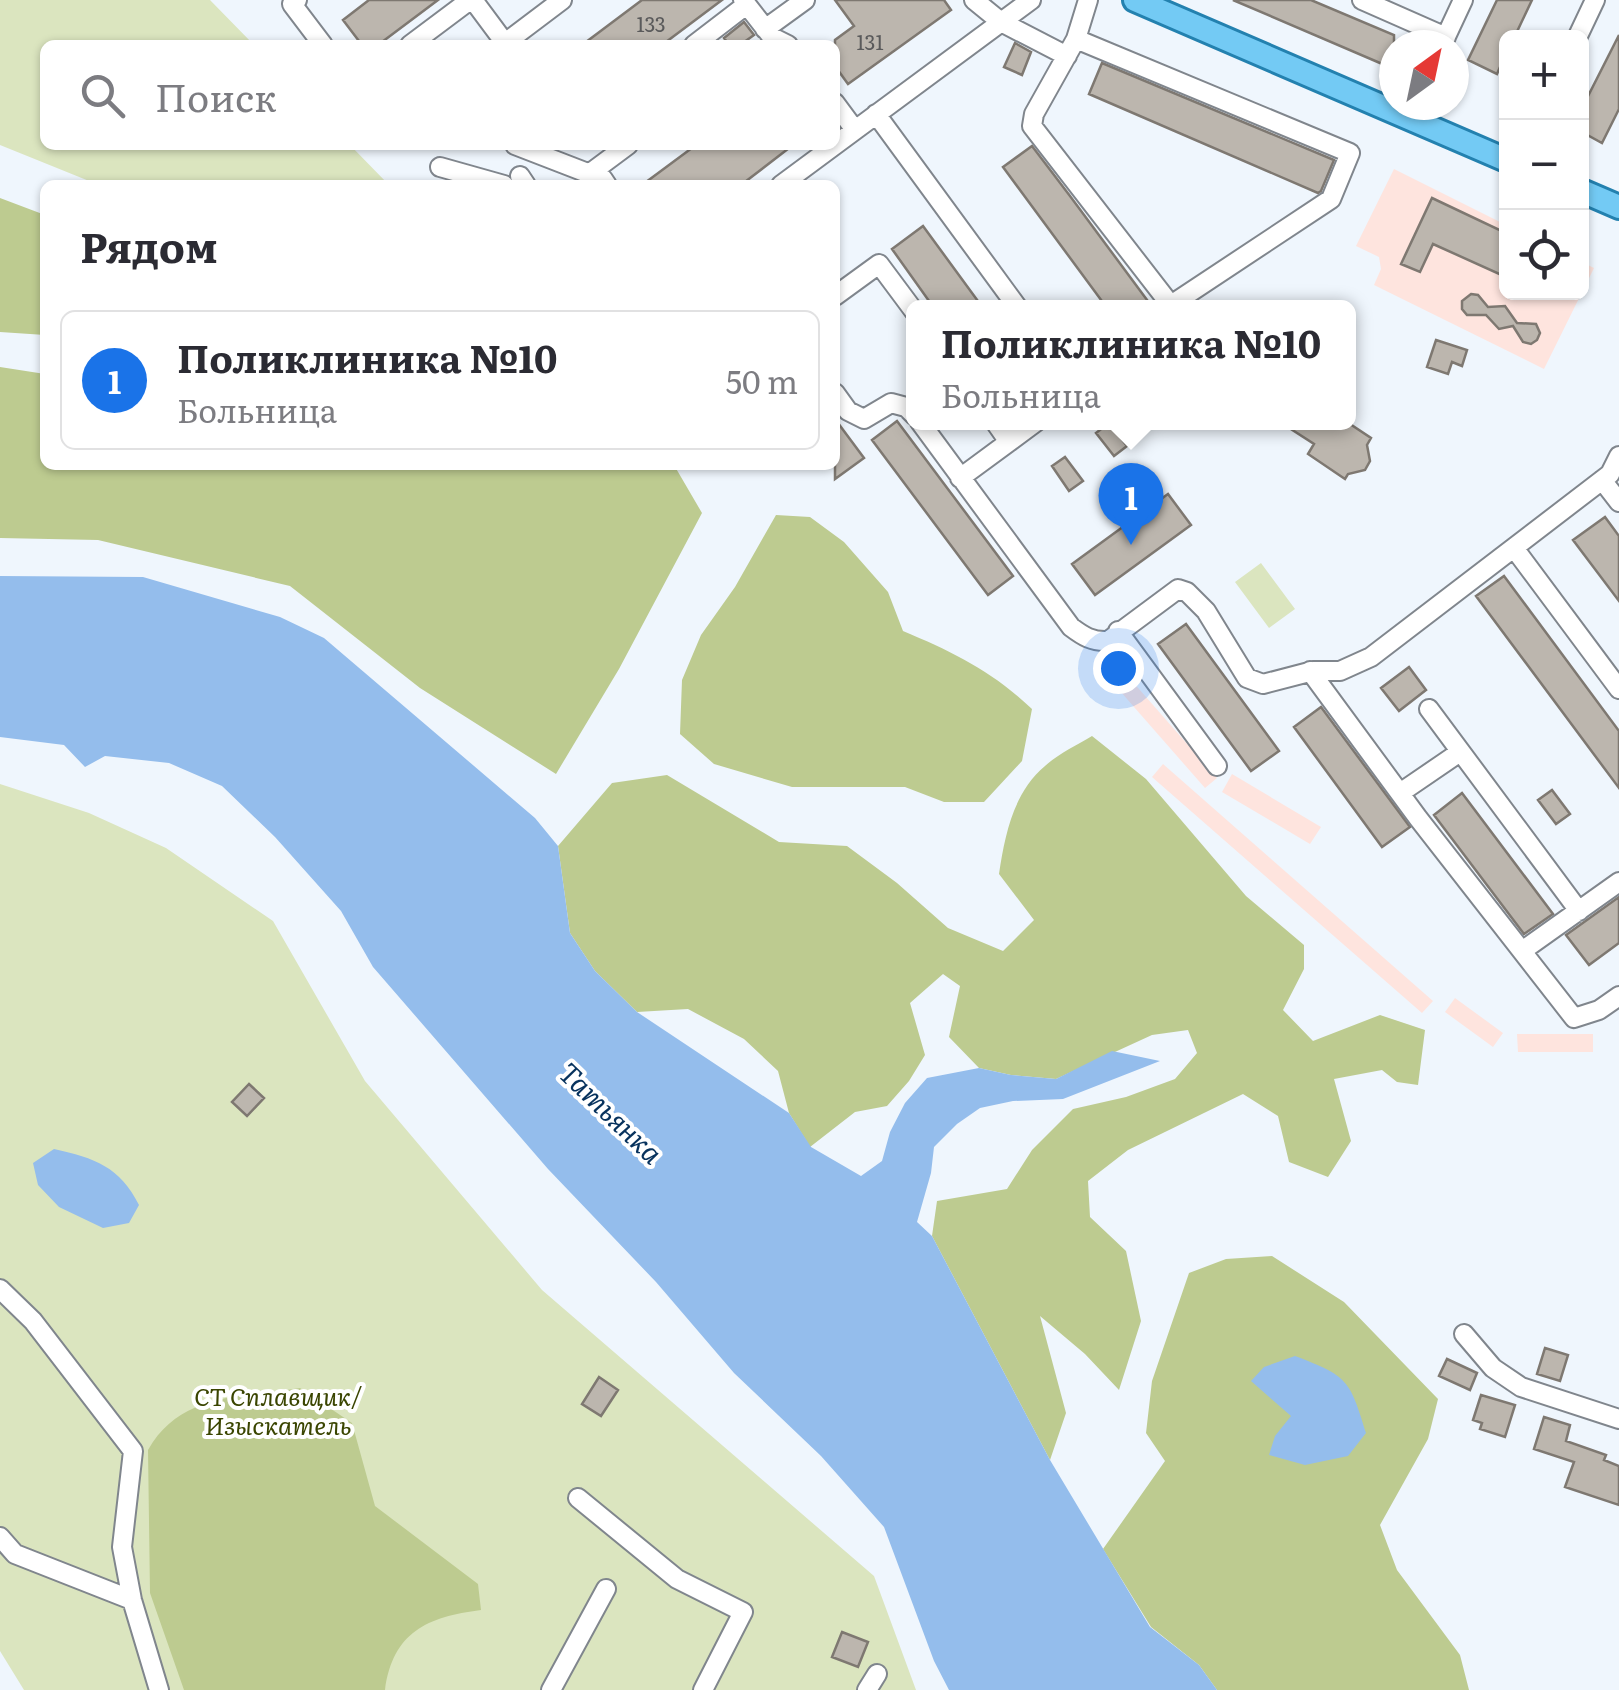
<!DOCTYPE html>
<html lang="ru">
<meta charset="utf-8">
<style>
:root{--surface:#fff;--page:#f2f2f3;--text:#2b2b33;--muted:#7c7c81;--line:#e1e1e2;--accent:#1a73e8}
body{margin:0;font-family:Literata,serif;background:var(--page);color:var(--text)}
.controls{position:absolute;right:30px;top:30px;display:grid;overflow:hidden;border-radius:15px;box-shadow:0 2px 8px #0004}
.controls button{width:90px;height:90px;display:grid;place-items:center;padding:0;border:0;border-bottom:2px solid var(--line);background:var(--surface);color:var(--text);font:50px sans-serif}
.compass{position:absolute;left:1379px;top:30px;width:90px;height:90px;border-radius:50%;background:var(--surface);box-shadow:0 2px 8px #0004;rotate:33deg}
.you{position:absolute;left:1118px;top:668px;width:35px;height:35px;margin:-25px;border:8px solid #fff;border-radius:50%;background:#1a73e8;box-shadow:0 0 0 15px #1a73e833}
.badge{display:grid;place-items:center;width:65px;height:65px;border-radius:50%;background:var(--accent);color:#fff;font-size:32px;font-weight:700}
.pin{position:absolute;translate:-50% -82px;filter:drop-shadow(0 2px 5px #0008)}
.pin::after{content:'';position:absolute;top:52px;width:35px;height:30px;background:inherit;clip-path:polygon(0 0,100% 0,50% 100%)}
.popup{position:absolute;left:906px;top:300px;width:450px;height:130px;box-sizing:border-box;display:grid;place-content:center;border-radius:15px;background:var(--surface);filter:drop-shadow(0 2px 8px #0005);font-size:32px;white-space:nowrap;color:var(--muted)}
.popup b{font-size:38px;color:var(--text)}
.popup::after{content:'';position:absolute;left:50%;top:100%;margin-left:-20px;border:20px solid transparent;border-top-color:var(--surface)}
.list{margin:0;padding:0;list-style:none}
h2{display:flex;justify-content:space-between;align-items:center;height:130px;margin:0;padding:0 40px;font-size:42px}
h2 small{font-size:32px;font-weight:400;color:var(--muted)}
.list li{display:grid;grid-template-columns:65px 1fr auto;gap:30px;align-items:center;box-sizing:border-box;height:140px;margin:0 20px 20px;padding:0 20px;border:2px solid var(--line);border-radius:15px}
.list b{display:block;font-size:38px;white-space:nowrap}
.list p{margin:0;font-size:32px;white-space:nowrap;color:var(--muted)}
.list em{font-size:32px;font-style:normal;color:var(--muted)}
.icon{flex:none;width:55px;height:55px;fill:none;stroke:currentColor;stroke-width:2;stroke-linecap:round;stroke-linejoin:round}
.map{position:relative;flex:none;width:1619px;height:1690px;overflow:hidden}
.search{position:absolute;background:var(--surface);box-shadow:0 2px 8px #0004;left:40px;top:40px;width:800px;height:110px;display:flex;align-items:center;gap:25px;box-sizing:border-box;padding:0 35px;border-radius:15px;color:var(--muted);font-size:38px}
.panel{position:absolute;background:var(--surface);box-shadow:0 2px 8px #0004;left:40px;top:180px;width:800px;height:290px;border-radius:15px}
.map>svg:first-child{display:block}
</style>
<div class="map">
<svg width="1619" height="1690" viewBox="0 0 1619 1690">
<rect width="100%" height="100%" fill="#eff6fd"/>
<!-- industrial -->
<path fill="#fee4de" d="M1394,169L1506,225V292H1582V262L1594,268L1544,369L1374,285L1381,269L1379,257L1356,246Z
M1132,681L1217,778L1205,788L1120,691Z
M1163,764L1433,1001L1422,1013L1152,777Z
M1232,774L1321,827L1310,844L1222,792Z
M1455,998L1503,1033L1493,1047L1445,1012Z
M1517,1034H1593V1052H1518Z"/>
<!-- green -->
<path fill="#dbe5bf" d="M0,0H210L254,45H45V145H350L389,185H99L0,145Z
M1261,563L1295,609L1269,628L1235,582Z
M0,784L89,813L166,848L273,921L365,1081L542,1290L874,1576L916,1690H24L0,1651Z"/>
<!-- forest -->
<path fill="#bdcb90" d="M0,198L45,215V335L0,332Z
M0,367L45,374V465H674L702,513L619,669L556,774L420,688L290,586L98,540L0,538Z
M776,515L810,517L844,542L888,592L903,631C953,652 992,671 1032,709L1022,761L984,802H944L905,787H792L714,764L680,734L682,680L701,635L735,587Z
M1092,736L1146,779L1246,896L1304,945V969L1283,1010L1313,1041L1380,1015L1425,1030L1418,1085L1397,1082L1382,1070L1334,1079L1351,1141L1328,1177L1289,1162L1278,1116L1243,1094L1128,1150L1088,1181L1090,1217L1126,1251L1141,1321L1119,1390L1085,1354L1040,1316L1066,1413L1050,1460L932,1236L937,1201L1007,1189L1032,1150L1073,1109L1126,1097L1175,1079L1197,1053L1188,1030L1152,1035L1056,1079L1011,1075L979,1068L949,1037L960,986L943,974L910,1003L925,1055L909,1081L887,1106L855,1112L810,1147L789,1113L778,1071L744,1039L688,1009L637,1012L595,971L570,933L558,846L612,783L667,775L779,842L847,846L897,883L948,928L1003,951L1034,920L999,874C1005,835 1013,793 1045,766C1058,754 1077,745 1092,736Z
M1272,1256L1344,1302L1438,1399L1428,1439L1380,1525L1397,1570L1460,1655L1469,1690H1217L1199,1665L1151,1627L1103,1549L1165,1461L1146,1433L1152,1381L1189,1273L1226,1259Z
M300,1388L352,1423L375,1506L478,1584L481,1610C427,1617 393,1632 385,1690H184L150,1593L148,1450C180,1393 242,1397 300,1388Z"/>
<!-- water -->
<path fill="#94bdec" d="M0,576L143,577L280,617L324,638L535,818L558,846L570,933L595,971L637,1012L789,1113L811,1147L861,1176L882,1161L890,1132L905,1103L927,1078L979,1068L1011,1075L1056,1079L1112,1051L1160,1061L1063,1099L1013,1101L980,1108L957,1124L934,1147L931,1173L917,1222L932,1236L1050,1460L1150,1627L1199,1665L1217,1690H949L934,1661L884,1527L821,1456L734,1373L656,1282L548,1169L373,967L341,911L275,837L222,786L169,763L105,756L85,767L64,745L0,737Z
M54,1149C95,1158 120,1167 139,1205L129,1223L103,1228L59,1207L38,1185L33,1163Z
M1295,1356C1348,1376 1350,1380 1366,1433L1348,1456L1305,1465L1269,1455L1275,1436L1291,1416L1251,1381L1264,1367Z"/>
<!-- building -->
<path fill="#bcb6ae" stroke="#7e7871" stroke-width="2.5" d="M369,0H438L378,45H362L343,20Z
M642,0H722L662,45H582Z
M835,0H944L951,10L848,84L835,66V40L854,26Z
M1233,0H1311L1394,35V69Z
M1497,0H1532L1514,38H1506V53L1497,74L1468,60Z
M744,22L754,35L740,45H729L724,38Z
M1619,35V109L1602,143L1582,132V108Z
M1015,43L1031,52L1022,75L1004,67Z
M1102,63L1334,160L1321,191L1318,193L1089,94Z
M696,145H793L741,185H642Z
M1032,146L1070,196L1153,308H1107L1003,167Z
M1432,198L1506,233V277L1433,244L1420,272L1401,264Z
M923,226L983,308H934L892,249Z
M1471,294L1478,295L1488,307L1505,306L1517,323L1536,324L1540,333L1537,340L1531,344L1523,342L1513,326L1499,329L1486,315H1467L1462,309V301Z
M1436,340L1467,350L1462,366L1452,362L1448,374L1427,367Z
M835,419L864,458L835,479Z
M897,421L1013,576L988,595L872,440Z
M1280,422H1347L1371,438L1367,445L1370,461L1365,470L1348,474L1345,479L1308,454L1314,444Z
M1109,423L1127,446L1114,456L1096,433Z
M1065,457L1083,481L1069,491L1052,466Z
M1168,494L1191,525L1095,595L1072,564Z
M1605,517L1619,536V601L1573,540Z
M1504,576L1619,731V788L1476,596Z
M1186,624L1279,751L1251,771L1158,644Z
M1409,667L1426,690L1399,711L1381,688Z
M1321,707L1410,827L1382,847L1294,727Z
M1552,790L1570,814L1556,824L1538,800Z
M1462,793L1553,914L1524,934L1434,815Z
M1619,897V943L1589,965L1566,935Z
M249,1084L264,1098L247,1116L232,1102Z
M1545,1348L1568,1355L1560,1381L1537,1374Z
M1447,1359L1477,1373L1470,1390L1439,1376Z
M599,1377L618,1390L601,1416L582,1404Z
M1481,1395L1515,1405L1505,1437L1480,1429L1482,1423L1473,1420Z
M1544,1417L1570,1425L1566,1441L1606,1455L1604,1460L1619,1466V1505L1565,1487L1574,1462L1534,1449Z
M842,1632L868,1642L858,1667L832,1657Z"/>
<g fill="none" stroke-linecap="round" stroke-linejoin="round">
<defs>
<path id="minor" d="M297,0L292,4L323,45
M473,0L505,43L562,0
M743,0L772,37L788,45
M974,0L1001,22L1067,56
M1088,0L1076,39L1034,114L1032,126L1173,308
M1362,0L1446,37
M765,29L805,0
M1577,38L1595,0
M1076,39L1350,153L1331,199L1171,305
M410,45L470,0
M694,45L746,5
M1442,45L1463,0
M835,103L855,130
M876,114L1018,308
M515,145L603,179L607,185
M835,145L1031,0
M440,167L504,185
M589,174L628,145
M520,176L526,185
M781,185L835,145
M835,296L879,264L914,311
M835,393L848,411L864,419L891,403L906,407L914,415
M920,422L1071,627C1083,636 1092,642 1108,641L1178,589L1187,592L1206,611L1247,678L1263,684L1313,671H1340L1371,657L1610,474L1619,456
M995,422L1009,442
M960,478L1036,422
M1602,480L1619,502
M1514,548L1619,689
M1118,631L1217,766
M1310,671L1418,818L1574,1018L1599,1010L1619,996
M1429,709L1579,911
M1400,793L1460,752
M1522,951L1619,882
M0,1289L33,1321L133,1451L122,1547L132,1600L159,1690
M1464,1334L1493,1368L1521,1387L1619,1419
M578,1498L677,1579L743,1612L703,1690
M0,1537L15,1554L132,1600
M551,1690L606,1589
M867,1690L877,1674"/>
<path id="major" d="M1135,0L1506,160
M1582,191L1619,207"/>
</defs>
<!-- minor casing -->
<use href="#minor" stroke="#80868d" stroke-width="22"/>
<!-- major casing -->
<use href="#major" stroke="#2381af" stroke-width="28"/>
<!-- minor -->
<use href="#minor" stroke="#fff" stroke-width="18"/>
<!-- major -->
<use href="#major" stroke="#73caf4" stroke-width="22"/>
</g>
<g text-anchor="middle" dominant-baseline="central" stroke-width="8" stroke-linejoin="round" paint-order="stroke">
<!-- number labels -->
<g font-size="20" fill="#5a5a5b">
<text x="651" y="23">133</text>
<text x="870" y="41">131</text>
</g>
<!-- park labels -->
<g font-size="25" font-style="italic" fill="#3a4500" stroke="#fff">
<text x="278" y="1395">СТ Сплавщик/<tspan x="278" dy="29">Изыскатель</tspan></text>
</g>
<!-- water labels -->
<g font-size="28" font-style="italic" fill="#07325d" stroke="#fff">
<text transform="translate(612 1112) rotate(44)">Татьянка</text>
</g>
</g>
</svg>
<div class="controls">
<button>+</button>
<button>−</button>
<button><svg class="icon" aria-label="locate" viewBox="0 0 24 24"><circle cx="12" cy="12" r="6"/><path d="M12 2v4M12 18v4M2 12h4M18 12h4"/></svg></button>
</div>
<svg class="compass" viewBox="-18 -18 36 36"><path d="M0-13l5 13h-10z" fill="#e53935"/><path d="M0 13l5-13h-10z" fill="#7c7c81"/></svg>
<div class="you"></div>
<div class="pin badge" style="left:1131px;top:545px">1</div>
<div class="popup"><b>Поликлиника №10</b>Больница</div>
<div class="search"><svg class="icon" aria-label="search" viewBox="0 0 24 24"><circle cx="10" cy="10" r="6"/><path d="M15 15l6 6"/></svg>Поиск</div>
<section class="panel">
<h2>Рядом<small></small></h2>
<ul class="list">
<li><span class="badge">1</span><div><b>Поликлиника №10</b><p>Больница</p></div><em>50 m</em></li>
</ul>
</section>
</div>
